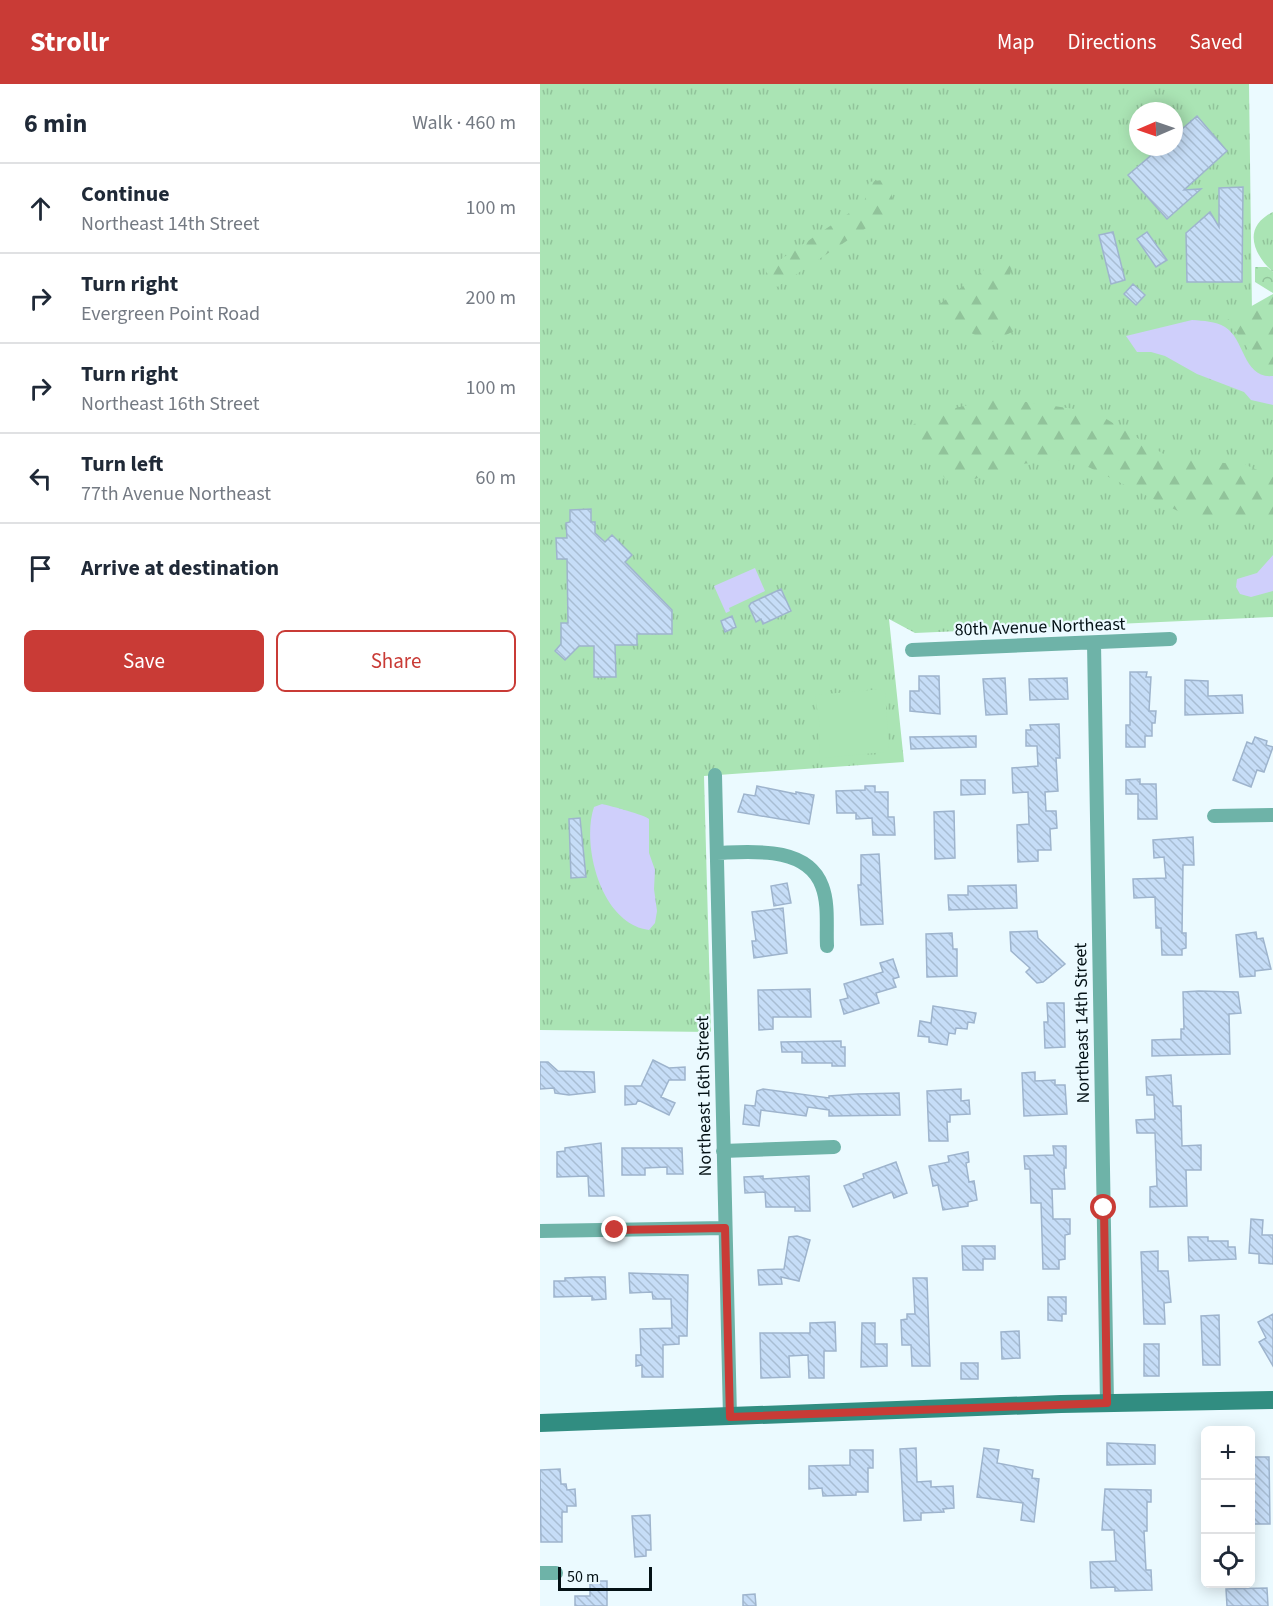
<!DOCTYPE html>
<meta charset="utf-8">
<style>
:root{--surface:#fff;--page:#f6f6f7;--text:#1f2937;--muted:#747a83;--line:#e0e1e3;--accent:#c93b36}
body{margin:0;font-family:"Source Sans 3",sans-serif;background:var(--page);color:var(--text)}
.controls{position:absolute;right:18px;bottom:18px;display:grid;overflow:hidden;border-radius:9px;box-shadow:0 3px 15px #0003}
.controls button{width:54px;height:54px;display:grid;place-items:center;padding:0;border:0;border-bottom:2px solid var(--line);background:var(--surface);color:var(--text);font:30px sans-serif}
.compass{position:absolute;left:589px;top:18px;width:54px;height:54px;border-radius:50%;background:var(--surface);box-shadow:0 3px 15px #0003;rotate:268deg}
.scale{position:absolute;left:18px;bottom:15px;width:94px;box-sizing:border-box;padding-left:6px;border:3px solid #041115;border-top:0;font-size:16px;line-height:21px;white-space:nowrap;color:#041115;-webkit-text-stroke:4px #ebfaff;paint-order:stroke}
.stop{position:absolute;width:18px;height:18px;margin:-14px;border:4px solid #c93b36;border-radius:50%;background:#fff}
.stop.end{background:#c93b36;border-color:#fff;box-shadow:0 2px 6px #0008}
.list{margin:0;padding:0;list-style:none}
h2{display:flex;justify-content:space-between;align-items:center;height:78px;margin:0;padding:0 24px;font-size:26px}
h2 small{font-size:20px;font-weight:400;color:var(--muted)}
.list li{display:grid;grid-template-columns:39px 1fr auto;gap:18px;align-items:center;box-sizing:border-box;height:90px;padding:0 24px;border-top:2px solid var(--line)}
.list b{display:block;font-size:22px;white-space:nowrap}
.list p{margin:0;font-size:20px;white-space:nowrap;color:var(--muted)}
.list em{font-size:20px;font-style:normal;color:var(--muted)}
.actions{display:flex;gap:12px;padding:18px 24px}
.actions a{flex:1;padding:14px 0;border:2px solid var(--accent);border-radius:9px;text-align:center;font-size:21px;color:var(--accent)}
.actions .main{background:var(--accent);color:#fff}
.icon{flex:none;width:33px;height:33px;fill:none;stroke:currentColor;stroke-width:2;stroke-linecap:round;stroke-linejoin:round}
.map{position:relative;flex:none;width:733px;height:1522px;overflow:hidden}
header{display:flex;align-items:center;gap:36px;box-sizing:border-box;height:84px;padding:0 30px;background:var(--accent);color:#fff}
header strong{font-size:28px}
nav{display:flex;gap:33px;margin-inline-start:auto;font-size:21px}
main{display:flex}
aside{flex:1;background:var(--surface)}
.map>svg:first-child{display:block}
</style>
<header>
<strong>Strollr</strong>
<nav><a>Map</a><a>Directions</a><a>Saved</a></nav>
</header>
<main>
<aside>
<h2>6 min<small>Walk · 460 m</small></h2>
<ul class="list">
<li><svg class="icon" aria-label="ahead" viewBox="0 0 24 24"><path d="M12 20V5M6 11l6-6 6 6"/></svg><div><b>Continue</b><p>Northeast 14th Street</p></div><em>100 m</em></li>
<li><svg class="icon" aria-label="right" viewBox="0 0 24 24"><path d="M7 20v-9h11M14 6l5 5-5 5"/></svg><div><b>Turn right</b><p>Evergreen Point Road</p></div><em>200 m</em></li>
<li><svg class="icon" aria-label="right" viewBox="0 0 24 24"><path d="M7 20v-9h11M14 6l5 5-5 5"/></svg><div><b>Turn right</b><p>Northeast 16th Street</p></div><em>100 m</em></li>
<li><svg class="icon" aria-label="left" viewBox="0 0 24 24"><path d="M17 20v-9H6M10 6l-5 5 5 5"/></svg><div><b>Turn left</b><p>77th Avenue Northeast</p></div><em>60 m</em></li>
<li><svg class="icon" aria-label="arrive" viewBox="0 0 24 24"><path d="M6 21V4h12l-3 4 3 4H6"/></svg><div><b>Arrive at destination</b></div></li>
</ul>
<div class="actions"><a class="main">Save</a><a>Share</a></div>
</aside>
<div class="map">
<svg width="733" height="1522" viewBox="0 0 733 1522">
<defs>
<pattern id="grass-tufts" width="24" height="20" patternUnits="userSpaceOnUse" patternTransform="scale(1.5)"><rect width="24" height="20" fill="#aae4b4"/><path d="M3 7l-1-3M5 7V3M7 7l1-3M15 17l-1-3M17 17v-4M19 17l1-3" fill="none" stroke="#91c39a"/></pattern>
<pattern id="forest-firs" width="22" height="20" patternUnits="userSpaceOnUse" patternTransform="scale(1.5)"><rect width="22" height="20" fill="#aae4b4"/><path d="M5 1l3.5 6h-7zM16 11l3.5 6h-7z" fill="#91c39a"/></pattern>
<pattern id="park-crowns" width="20" height="18" patternUnits="userSpaceOnUse" patternTransform="scale(1.5)"><rect width="20" height="18" fill="#aae4b4"/><path d="M2 6a3 3 0 1 1 6 0M12 15a3 3 0 1 1 6 0" fill="none" stroke="#91c39a"/></pattern>
<pattern id="building-back-hatch" width="6" height="6" patternUnits="userSpaceOnUse" patternTransform="scale(1.5)"><rect width="6" height="6" fill="#c6ddf7"/><path d="M-1 5l2 2M0 0l6 6M5-1l2 2" fill="none" stroke="#a8bdd3"/></pattern>
</defs>
<rect width="100%" height="100%" fill="#ebfaff"/>
<!-- grass -->
<path fill="url(#grass-tufts)" fill-rule="evenodd" d="M0,0H709L712,229H733V533L375,549L349,535L364,678L164,692L171,948L0,946ZM598,27H634V63H598Z
M733,128V188C713,170 702,143 733,128Z"/>
<!-- forest -->
<path fill="url(#forest-firs)" d="M348,95L355,125L237,203L225,186L324,119L329,98Z
M458,175L474,176L460,226L474,247L450,259L405,235L396,223Z
M733,210V286L725,288L687,236Z
M459,314L555,328L630,374L706,381L733,393V436L646,431L532,375L481,380L413,402L361,349L389,330Z"/>
<!-- park -->
<path fill="url(#park-crowns)" d="M715,183H727L733,188V209L715,198Z"/>
<!-- pitch -->
<path fill="#aae4b4" d="M341,605L345,609L349,664L345,668L284,674L280,670L278,646L280,643L275,611Z"/>
<!-- water -->
<path fill="#cfcffb" d="M652,236C664,237 675,237 685,243C705,255 703,295 733,292V321L711,316L704,308L657,290L625,272L611,268H597L586,252Z
M733,471V507L711,513L700,510L696,503L697,495L717,489Z
M215,484L225,507L189,524L190,527L186,529L174,502Z
M62,720C71,722 105,731 109,735V769L115,786L114,805L117,827L115,839L109,846C61,840 41,761 54,723Z"/>
<!-- building -->
<path fill="url(#building-back-hatch)" stroke="#9eb4cd" stroke-width="1.5" d="M657,32L687,67L644,106L661,105L627,135L588,91L621,63H634V52Z
M703,103L702,198H647L646,149L670,128L679,143V104Z
M573,148L585,196L571,200L559,151Z
M607,148L627,176L616,183L597,155Z
M593,200L605,211L596,221L584,210Z
M51,425V438H55V449L65,458L72,451L92,471L85,478L132,526V550H97V561H75L76,593H54V562H39L25,576L15,567L21,560V539H28L27,475H17L16,454H27L26,439L30,438V426Z
M241,505L251,527L223,540L221,535L216,538L209,522L211,519Z
M192,532L196,543L185,548L181,537Z
M590,588H607L606,593H611L609,627H616L615,639H612V652H605V663H586V641H590Z
M379,592H399L400,630L370,627V607H379Z
M465,594L467,630L446,631L443,595Z
M527,594L528,615L490,616L489,595Z
M645,596L668,597V612L702,611L703,629L645,631Z
M519,640L520,674H516L518,707L505,708L506,727H516L517,744L510,745L511,766H498V777L478,778L477,741L489,740L488,708L473,709L472,684L498,682L497,662H486V646H491L490,641Z
M436,652V663L371,665L370,653Z
M715,653L727,657L726,661L733,663L724,688L717,686L711,703L693,696L707,658L712,660Z
M600,695V700H616L617,735H598V710H586V696Z
M421,696H445V710L421,711Z
M217,702L256,710V708L274,711L269,740L198,728L204,710L215,712Z
M325,702H335V708H348V733H354L355,751H333L332,734L316,735V729H297L296,707L325,706Z
M414,727L415,774L395,775L394,728Z
M40,734L46,793L31,794L29,735Z
M653,753L654,781H643L642,849H646V864L642,865V871H622L621,844H616L615,813L594,814L593,795L626,794L624,773L614,774L613,756Z
M339,770L343,840L321,841L318,801H321V771Z
M247,799L251,819L234,822L231,802Z
M476,801L477,824L409,826L408,811H428V802Z
M243,824L247,869L214,874L212,857H216L212,828Z
M497,847L498,854L525,880L503,898L497,899L486,888L490,884L471,867L470,848Z
M716,848L717,855L723,854L731,885L715,887V892L700,893L696,851Z
M412,849L413,865H417V892L387,893L386,850Z
M353,875L359,893L353,895L356,903L336,909L339,919L304,930L300,916L308,914L304,900L343,888L340,879Z
M270,905L271,933H233V945L219,946L218,906Z
M659,907L698,908L701,929L689,930L690,970L612,972V956L641,955V945H644L643,908Z
M507,919H524L525,963L505,964L504,938H508Z
M393,922L436,929L434,939L428,938L427,945L416,944L415,950L409,949L407,961L389,958V953L378,952L380,937L391,939Z
M301,957V963H305V982H292V979H262V968H242L241,958Z
M113,976L129,984L145,983V996H129L121,1013L135,1019L129,1031L98,1016L96,1020L85,1021V1002H101Z
M0,978H8L18,987L54,988L55,1008L29,1011L15,1009L14,1004L0,1005Z
M495,988V997L515,996V1001H525L527,1030L484,1032L482,989Z
M631,991L633,1022H641L642,1062L661,1061V1086H646L647,1122L610,1123V1103L617,1102L615,1049H597L596,1036L615,1035L614,1011H607L606,993Z
M223,1005L289,1014V1012L317,1010L359,1009L360,1031L289,1032V1026L268,1023L266,1032L221,1026L219,1042L203,1040L205,1021L215,1022L217,1007Z
M421,1005V1017L429,1016L430,1030L410,1031V1038H407L408,1057H389L387,1007Z
M61,1059L64,1112H49L48,1092L17,1093V1068L25,1067V1064Z
M513,1062H526V1084H524L525,1105H512L513,1135H530V1150L525,1151V1175L519,1176V1185H503L501,1119H491L490,1085H485L484,1072L514,1071Z
M82,1064H142L143,1090H127V1083L105,1084V1091H82Z
M428,1068L429,1078L426,1079L429,1098L434,1097L437,1116L428,1118V1122L403,1126L398,1101L393,1102L389,1082L409,1078L408,1072Z
M356,1078L367,1109L354,1114L352,1108L313,1123L304,1102L324,1094L323,1090Z
M223,1092V1095L269,1092L270,1127H255V1123H226L225,1108L205,1109L204,1093Z
M711,1135L723,1136L722,1151H733V1180L719,1179V1170L709,1169Z
M257,1152L270,1156L259,1197L241,1193L242,1200L219,1201L218,1186L244,1185L249,1153Z
M648,1153H668V1157H688V1163H695L696,1175L649,1177Z
M422,1162H455V1175H443V1186H423Z
M618,1167V1187H628L631,1218L624,1219L625,1240H604L601,1168Z
M89,1189L148,1191L147,1252H139V1260L123,1261V1293H102V1281L96,1282V1271H101L100,1245L132,1244L131,1215H113L112,1208L90,1209Z
M51,1193H65L66,1215L52,1216V1212L14,1213V1197H25V1194Z
M373,1194H387L390,1282H372L371,1261H362L361,1236L367,1235V1230H375Z
M508,1213H526V1230H522V1237L508,1236Z
M733,1230V1282L719,1258L726,1254L718,1238Z
M679,1231L680,1281H663L661,1232Z
M295,1238L296,1267H284V1294H269L268,1271L249,1272L250,1293L221,1294L220,1249H270V1239Z
M322,1239H335V1260H347V1282L321,1283Z
M479,1247L480,1274L462,1275L461,1248Z
M604,1260H619V1292H604Z
M421,1279H438V1295H421Z
M567,1359L615,1361V1380L567,1381Z
M376,1364L377,1398L391,1397V1403L413,1402L414,1424L403,1425L404,1428L381,1429V1436L364,1437L360,1365Z
M444,1364L459,1366L457,1379L493,1386L492,1394L499,1395L494,1438L481,1436L483,1419L437,1413Z
M310,1366H333V1384H328V1408H316V1411L283,1412L282,1404L269,1405V1382L310,1381Z
M711,1373H729L730,1440H711Z
M20,1385L21,1400H26L27,1406L35,1405L36,1422H27V1428H22V1458H1L0,1386Z
M565,1405L611,1406V1418H607V1447H604L606,1486H611L612,1506L575,1507V1503L551,1504L550,1478L576,1477L574,1446H562Z
M110,1431L111,1466H106V1472L95,1473L92,1432Z
M50,1497H67V1522H35V1512H50Z
M727,1504L728,1522H687L686,1505Z
M215,1510L216,1522H203V1511Z"/>
<g fill="none" stroke-linecap="round" stroke-linejoin="round">
<!-- street -->
<path stroke="#6eb3a8" stroke-width="14" d="M554,559L567,1319
M372,566L630,555
M175,691L190,1333
M674,732L733,731
M177,769C210,768 267,761 282,802C289,820 286,843 287,862
M183,1067L294,1063
M0,1147L185,1144
M0,1489H16"/>
<!-- secondary -->
<path stroke="#318d81" stroke-width="18" d="M0,1339L521,1320L733,1316"/>
</g>
<g fill="none" stroke-linecap="round" stroke-linejoin="round">
<!-- route -->
<path stroke="#c93b36" stroke-width="8" d="M75,1146L185,1144L190,1333L567,1319L564,1124"/>
</g>
<g text-anchor="middle" dominant-baseline="central" stroke-width="4.5" stroke-linejoin="round" paint-order="stroke">
<!-- street labels -->
<g font-size="18" fill="#041115" stroke="#ebfaff">
<text transform="translate(500 543) rotate(-2)">80th Avenue Northeast</text>
<text transform="translate(542 939) rotate(-91)">Northeast 14th Street</text>
<text transform="translate(164 1012) rotate(-91)">Northeast 16th Street</text>
</g>
</g>
</svg>
<div class="controls">
<button>+</button>
<button>−</button>
<button><svg class="icon" aria-label="locate" viewBox="0 0 24 24"><circle cx="12" cy="12" r="6"/><path d="M12 2v4M12 18v4M2 12h4M18 12h4"/></svg></button>
</div>
<svg class="compass" viewBox="-18 -18 36 36"><path d="M0-13l5 13h-10z" fill="#e53935"/><path d="M0 13l5-13h-10z" fill="#747a83"/></svg>
<div class="scale">50 m</div>
<div class="stop" style="left:564px;top:1124px"></div>
<div class="stop end" style="left:75px;top:1146px"></div>
</div>
</main>
